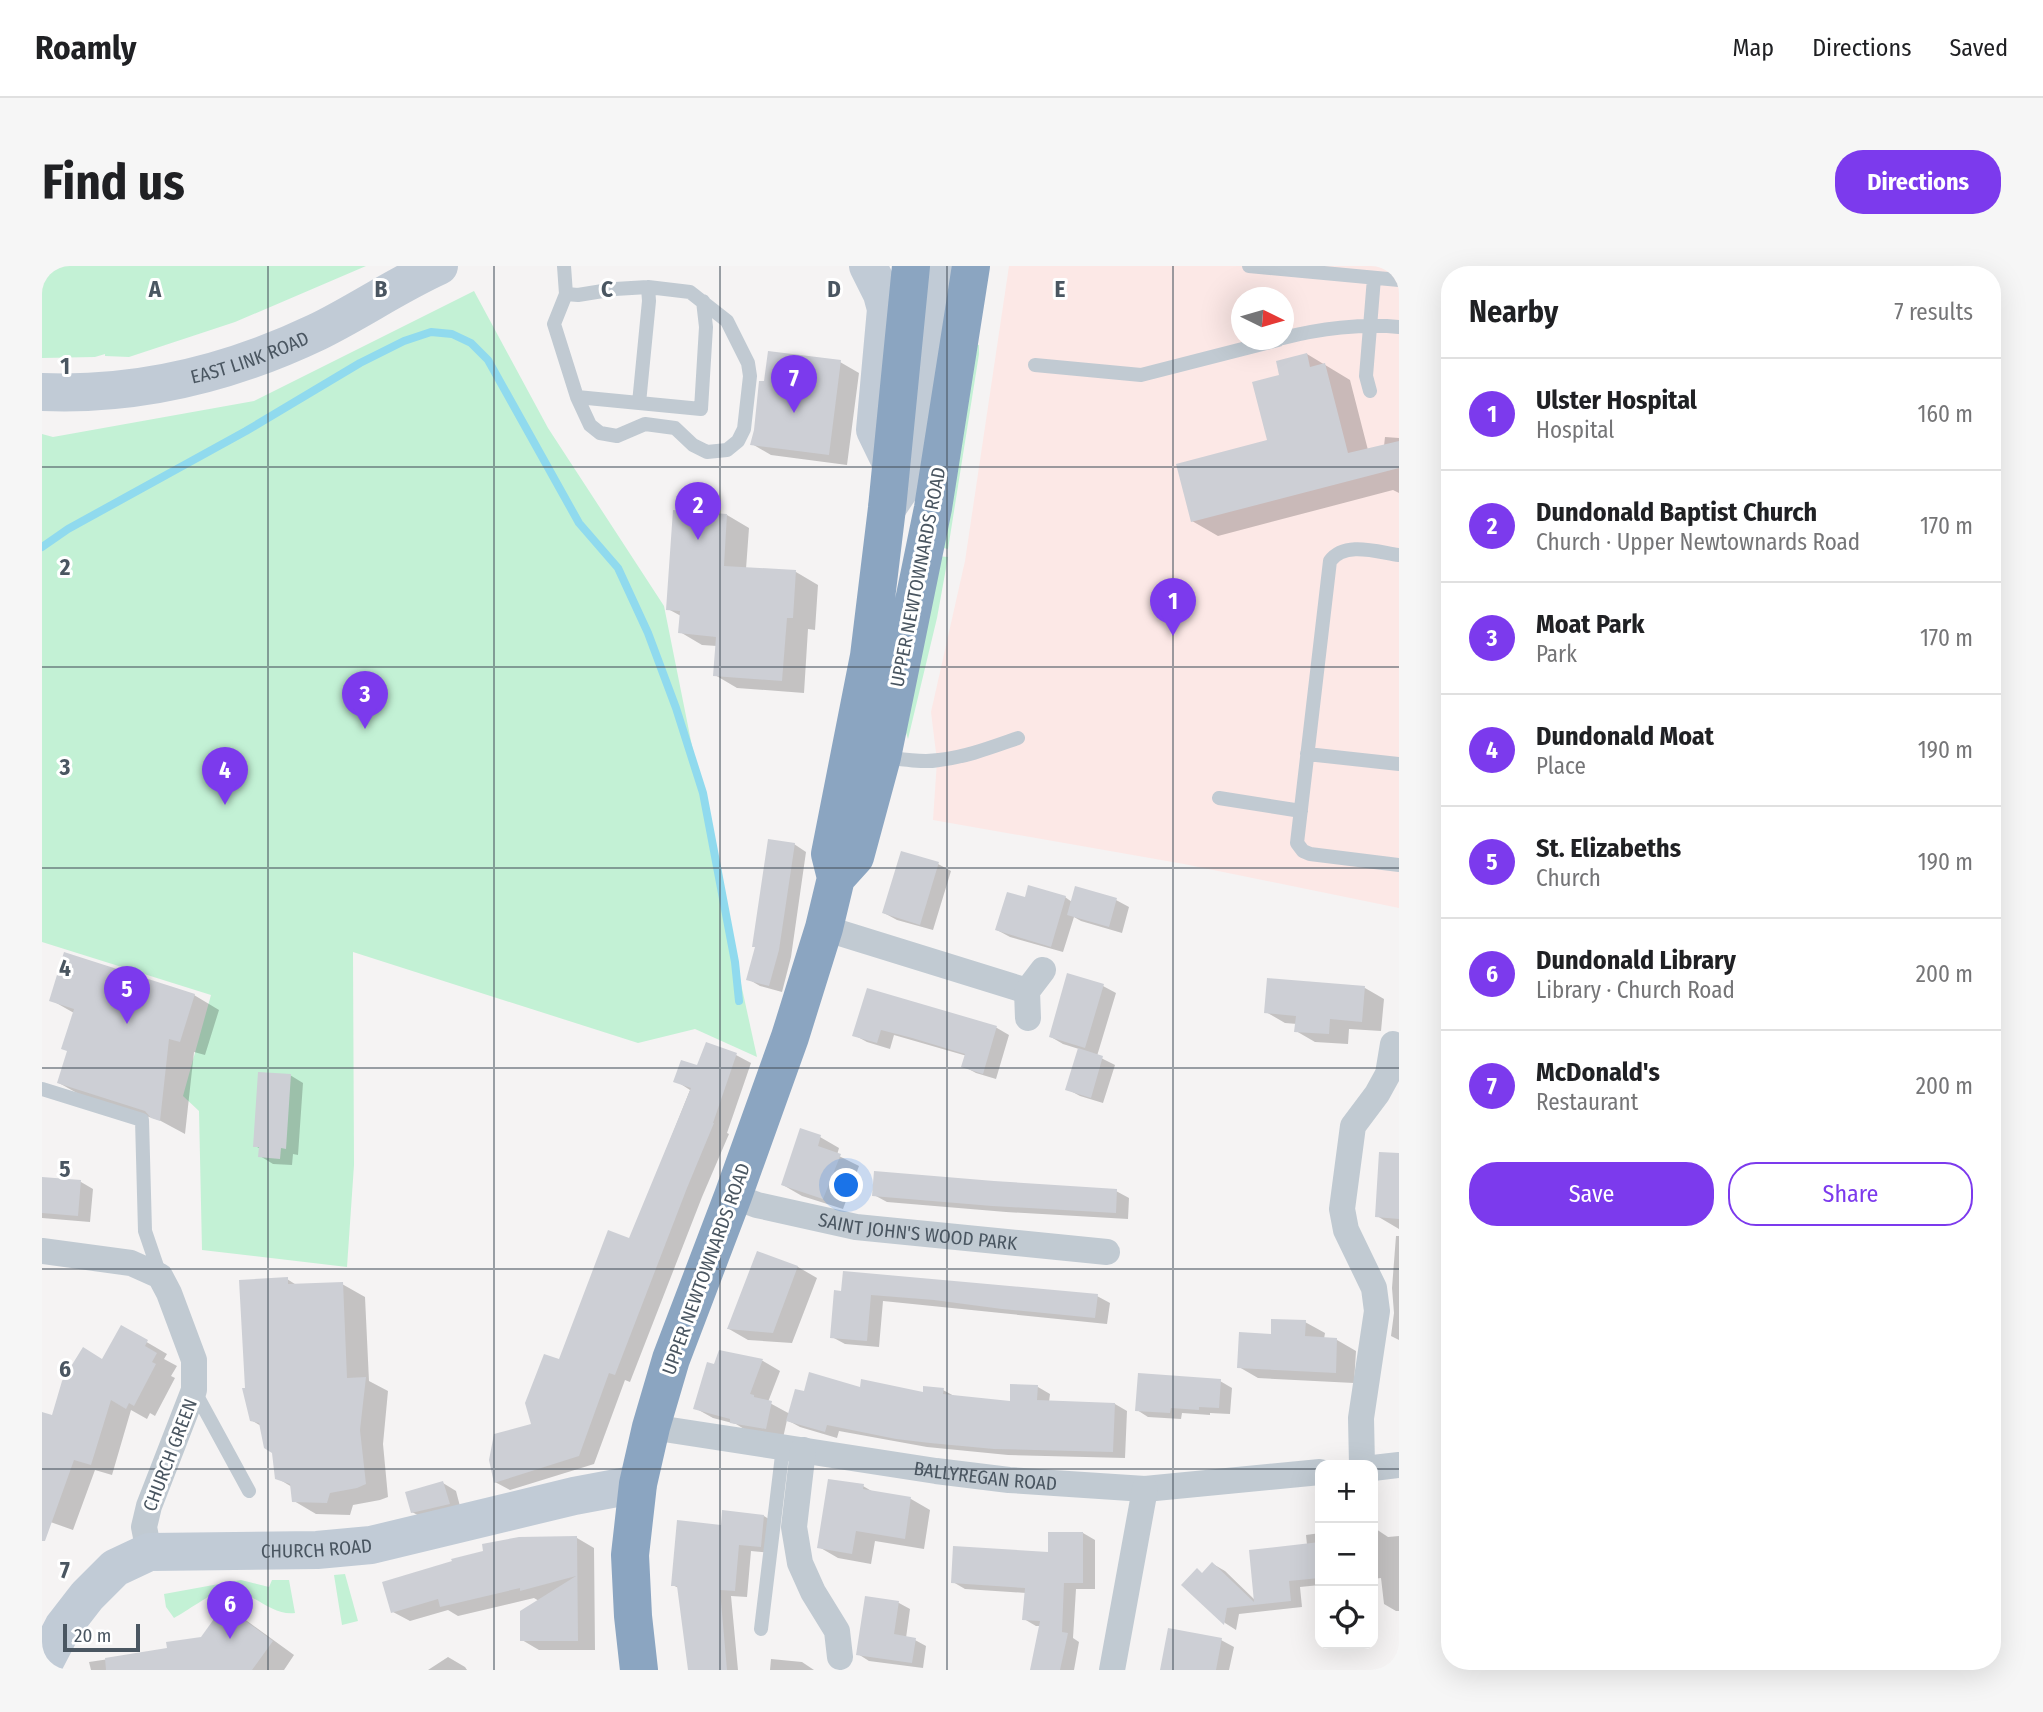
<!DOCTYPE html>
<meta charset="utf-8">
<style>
:root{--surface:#fff;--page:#f6f6f6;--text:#202124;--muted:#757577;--line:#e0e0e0;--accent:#7c3aed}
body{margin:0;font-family:"Fira Sans Condensed",sans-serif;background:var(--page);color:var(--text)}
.controls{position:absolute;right:21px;bottom:21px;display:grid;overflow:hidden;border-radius:14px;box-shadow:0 7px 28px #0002}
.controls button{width:63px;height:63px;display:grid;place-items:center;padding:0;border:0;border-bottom:2px solid var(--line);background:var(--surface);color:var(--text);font:35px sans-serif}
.compass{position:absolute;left:1189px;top:21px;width:63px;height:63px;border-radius:50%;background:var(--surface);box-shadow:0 7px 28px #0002;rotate:95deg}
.scale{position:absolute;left:21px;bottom:18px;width:77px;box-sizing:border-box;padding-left:7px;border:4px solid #4a5661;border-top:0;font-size:19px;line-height:24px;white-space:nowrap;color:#4a5661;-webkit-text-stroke:5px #fff;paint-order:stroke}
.you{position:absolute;left:805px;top:920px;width:24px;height:24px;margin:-18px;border:5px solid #fff;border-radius:50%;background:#1a73e8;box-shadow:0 0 0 10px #1a73e833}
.badge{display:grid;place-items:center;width:46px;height:46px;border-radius:50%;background:var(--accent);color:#fff;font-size:23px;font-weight:700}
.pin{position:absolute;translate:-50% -58px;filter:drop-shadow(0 2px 4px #0008)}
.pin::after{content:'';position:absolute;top:37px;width:24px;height:21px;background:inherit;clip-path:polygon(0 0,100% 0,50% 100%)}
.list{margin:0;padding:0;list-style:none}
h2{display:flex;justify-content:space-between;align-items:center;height:91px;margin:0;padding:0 28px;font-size:30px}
h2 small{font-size:23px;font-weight:400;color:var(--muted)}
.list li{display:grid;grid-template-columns:46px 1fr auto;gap:21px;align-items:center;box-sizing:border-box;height:112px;padding:0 28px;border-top:2px solid var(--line)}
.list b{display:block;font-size:26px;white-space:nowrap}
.list p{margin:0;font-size:23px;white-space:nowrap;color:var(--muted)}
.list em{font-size:23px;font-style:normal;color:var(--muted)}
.actions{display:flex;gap:14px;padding:21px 28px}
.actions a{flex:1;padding:16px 0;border:2px solid var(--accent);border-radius:28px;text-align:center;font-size:24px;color:var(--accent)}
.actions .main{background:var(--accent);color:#fff}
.icon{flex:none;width:38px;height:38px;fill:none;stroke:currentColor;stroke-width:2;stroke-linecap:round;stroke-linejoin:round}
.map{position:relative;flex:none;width:1357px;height:1404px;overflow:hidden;border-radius:28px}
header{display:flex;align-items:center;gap:42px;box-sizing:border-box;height:98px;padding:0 35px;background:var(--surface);border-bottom:2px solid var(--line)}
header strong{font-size:33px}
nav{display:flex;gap:38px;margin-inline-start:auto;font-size:24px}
.intro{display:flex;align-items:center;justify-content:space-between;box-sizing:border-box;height:168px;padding:0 42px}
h1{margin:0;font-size:49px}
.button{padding:18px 32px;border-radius:28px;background:var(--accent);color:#fff;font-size:24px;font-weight:700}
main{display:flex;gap:42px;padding:0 42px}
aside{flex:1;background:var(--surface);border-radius:28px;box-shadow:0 7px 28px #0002}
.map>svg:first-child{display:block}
</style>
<header>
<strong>Roamly</strong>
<nav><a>Map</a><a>Directions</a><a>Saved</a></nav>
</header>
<div class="intro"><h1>Find us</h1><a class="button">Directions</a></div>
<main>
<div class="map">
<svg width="1357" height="1404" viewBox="0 0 1357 1404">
<rect width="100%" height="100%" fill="#f5f3f3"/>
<!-- medical -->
<path fill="#fce8e6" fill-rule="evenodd" d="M967,0H1357V642L1142,598L891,554L895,495L889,446L923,295ZM1199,32H1241V74H1199Z"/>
<!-- green -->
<path fill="#c3f1d5" d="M0,0H324L193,56L87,91L63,90V88L53,91L0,92Z
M432,25L506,162L622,340L682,640L715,791L653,763L596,777L311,686L312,899L305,1001L160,984L157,845L141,830L169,729L0,676V168L11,171L212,135Z
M931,78L937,79V88L906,283L897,281Z
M895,290L906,291L895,352L866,473L862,460Z
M303,1308L316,1355L300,1359L292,1309Z
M199,1314L227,1321L230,1314H247L253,1347C228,1351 203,1318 181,1324C168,1328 145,1345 132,1352L124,1341L122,1328Z"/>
<!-- shadow -->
<path fill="#0003" d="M1265,88L1308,114L1326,184L1342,180L1343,171L1357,172V227L1351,224L1176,270L1150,255L1227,175L1239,110Z
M798,96L817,107L805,199L729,189L710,178Z
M685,249L707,262L704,303L754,306L776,319L773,364L766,363L762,427L695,422L673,409L675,380L660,379L638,366L639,350L626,343Z
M752,578L764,586L749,691L740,726L718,720L706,713Z
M896,598L909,605L891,664L855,654L842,647Z
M1023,631L1030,636L1074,634L1087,641L1080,667L1039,655L1032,651L1021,686L968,671L955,664L984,634Z
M1061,720L1074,727L1055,790L1073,799L1061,837L1038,830L1025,823L1037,783L1021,778L1009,771Z
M1323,722L1342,733L1339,765L1307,763L1306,778L1273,776L1254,765L1255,758L1243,757L1224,746Z
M826,724L955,762L967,769L954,813L934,807L921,800L925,790L852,769L848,783L825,776L812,769Z
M152,729L177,744L163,789L152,786L143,868L117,854L42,831L17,817L27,786L32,747L9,734Z
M694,789L709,797L685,867L687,868L660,931L588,1116L583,1114L552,1198L468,1224L453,1216L491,1159L518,1095L588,975L648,824L634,815L656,801Z
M248,809L261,817L256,889L251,888L250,899L231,898L218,890L219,883L213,880Z
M778,871L797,882L795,889L817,900L801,943L760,930L741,919Z
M1357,889V963L1335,950Z
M0,912L39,916L51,923L48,956L0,952Z
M1074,925L1087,932L1086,953L964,946L845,936L832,929Z
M1354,970H1357V1074L1349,1070L1352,1047L1350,1022Z
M716,987L756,1001L775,1012L750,1077L706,1074L687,1063Z
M245,1013L256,1020L300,1018L323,1031L327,1115L346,1125L341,1178L346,1231L338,1234L311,1239L308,1249L274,1248L252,1235L250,1221L235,1212L231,1186L219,1160L209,1154L205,1123Z
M793,1026L1055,1030L1068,1037L1065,1058L841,1035L837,1081L803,1078L790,1071Z
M1263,1056L1283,1067L1282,1073L1295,1074L1314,1085L1312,1117L1216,1112L1197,1101L1231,1070Z
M79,1061L125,1088L122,1093L135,1100L129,1110L133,1112L113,1150L108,1147L105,1153L89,1144L70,1209L53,1204L31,1264L0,1253V1150L11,1151L61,1095Z
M678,1086L721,1095L738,1105L726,1136L748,1148L763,1127L819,1123L882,1128L901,1124L914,1131L969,1137L996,1121L1008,1128L1007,1136L1073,1138L1085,1145L1083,1192L966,1189L885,1181L797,1165L795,1172L758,1161L745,1154L741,1172L707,1166L694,1158L671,1152L653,1142Z
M1178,1115L1190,1122L1188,1148L1168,1147V1149L1140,1147L1139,1153L1106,1151L1095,1144Z
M401,1217L414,1225L419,1244L383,1253L370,1246Z
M821,1220L833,1227L869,1233L888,1244L882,1283L833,1275L829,1298L796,1292L777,1281Z
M722,1250L733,1257L730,1287L709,1285L705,1331L689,1330L696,1404H647L637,1322L630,1319L680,1261Z
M1331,1263H1334L1346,1271L1357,1270V1345H1354L1342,1338L1339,1312L1331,1313Z
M1041,1267L1053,1274V1323H1034L1031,1372L1037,1376L1032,1404H990L999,1360H994L982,1353L984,1327L923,1323L911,1316L1008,1287Z
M1278,1267V1319L1258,1321L1260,1341L1197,1348L1194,1364L1183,1357L1142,1319L1162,1308L1171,1298L1183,1305L1214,1335L1265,1279L1264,1269Z
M535,1272L552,1282L553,1384H497L480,1374L497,1335L492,1332L416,1350L406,1344L368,1355L351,1346L443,1286Z
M824,1332L857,1337L868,1343L864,1372L873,1374L884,1380L881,1402L827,1395L816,1388Z
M183,1342L205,1355L252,1389L242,1404H49L47,1396L127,1384L160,1373Z
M1179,1374L1192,1381L1187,1404H1120Z
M406,1391L423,1401L425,1404H386Z
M729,1393L760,1396L772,1404H728Z"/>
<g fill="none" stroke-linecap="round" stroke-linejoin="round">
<!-- stream -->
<path stroke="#90daee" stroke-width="8" d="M0,281L26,263L204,165L318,97L362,75L389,66L410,68L429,77L446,94L537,257L576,302L606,367L634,442L661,527L693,696L697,735"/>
</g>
<!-- building -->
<path fill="#cdcfd5" d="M726,85L799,94L787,189L708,179L712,164L717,115H722Z
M1265,87L1268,101L1283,97L1306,187L1357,175V202L1149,256L1134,198L1225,174L1210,116L1237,109L1234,95Z
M631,244L685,248L682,300L754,304L751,352H745L740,415L671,410L674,371L636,367L638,345L624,344Z
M726,573L753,577L737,684L727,720L704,714L713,681H710Z
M859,585L897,596L878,659L840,647Z
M986,619L1024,630L1009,681L953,664L965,626L983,631Z
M1033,620L1075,632L1067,661L1025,649Z
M22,686L153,728L138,776L127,773L118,855L109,852L103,845L15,817L25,785L19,783L32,743L7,735Z
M1025,707L1062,718L1043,782L1007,771Z
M1225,712L1323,720L1320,756L1288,753L1287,768L1252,766L1254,750L1222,747Z
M825,722L955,760L941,808L919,801L923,788L870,772L839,764L835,777L810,770Z
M664,776L695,787L671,857H672L645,922L573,1109L567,1107L537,1190L452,1217L447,1194L452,1168L489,1158L483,1137L502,1088L517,1093L566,964L587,972L649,822L631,816L639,794L655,799Z
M1036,782L1061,790L1049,832L1023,824Z
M216,806L249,808L244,883L239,882L238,893L216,891L217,881H211Z
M758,862L779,869L776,880L799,888L781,933L739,919Z
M1337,886L1357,887V953L1333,951Z
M832,905L952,915L1075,923L1074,947L950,940L830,930Z
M0,911L39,914L36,950L0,947Z
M715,985L756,1000L731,1067L685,1063Z
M801,1005L1056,1028L1053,1052L960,1043L892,1034L829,1029L825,1075L788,1072L792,1024L799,1025Z
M246,1011V1018L301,1016L305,1112L324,1111L318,1164L324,1218L315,1222L288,1227L285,1237L250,1236L248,1218L233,1213L230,1187L222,1182L217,1157L208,1155L200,1122H203L197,1014Z
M1229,1053L1264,1054L1263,1070L1295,1072L1294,1107L1195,1102L1197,1066L1229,1068Z
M79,1059L106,1074L103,1080L115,1087L110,1096L114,1098L92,1140L87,1137L84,1143L69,1134L49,1199L32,1194L3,1275H0V1146L10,1149L20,1115L41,1081L60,1093Z
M677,1084L721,1093L708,1128L712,1129V1131L730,1135L724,1163L688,1157V1153L651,1143L665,1096L672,1098Z
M767,1106L818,1121L819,1113L881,1126V1120L902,1122L901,1128L968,1135V1118L996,1119L995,1134L1073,1137L1071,1186L952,1183L888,1177L854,1173L785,1159L783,1166L744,1155L753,1123L762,1125Z
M1096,1107L1179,1113L1177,1142L1157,1141V1144L1129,1142L1128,1147L1093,1145Z
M786,1213L822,1218L821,1223L869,1231L863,1273L814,1265L810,1288L775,1282Z
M401,1215L408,1238L369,1247L363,1226Z
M680,1244L722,1249L719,1281L697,1279L693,1325L678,1324L685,1404H646L635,1320H629L635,1254L679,1259Z
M1006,1266H1041V1317H1022L1020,1366L1026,1367L1018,1404H988L998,1355L980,1354L983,1322L909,1317L911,1280L1006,1286Z
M535,1270L536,1375H478V1345L534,1310L478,1325V1322L398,1341L396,1333L349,1347L340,1316L410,1295L409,1293L441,1285L440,1278L477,1271Z
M1278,1276V1312L1247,1315L1249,1335L1185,1342L1182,1359L1139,1319L1155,1302L1160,1307L1170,1296L1212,1336L1207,1284Z
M823,1330L857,1335L852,1368L874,1372L870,1397L814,1389Z
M182,1339L231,1375L210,1404H64L63,1392L125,1382L124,1376L159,1371Z
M1126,1362L1180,1372L1174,1404H1118Z"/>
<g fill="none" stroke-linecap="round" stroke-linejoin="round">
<!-- lane -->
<path stroke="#c1cad2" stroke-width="14" d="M522,0L524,28L512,58L535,131L548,159L558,167L575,170L603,158L633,162L651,179L665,186L685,184L696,175L702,163L708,110L706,97L685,55L648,26L606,21L573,23L536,29L524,28
M1207,0L1357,14
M1241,72C1276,63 1321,57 1357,61
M993,99L1099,109L1236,74
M1328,125L1324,110L1332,12
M535,131L659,143L664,61L661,35
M597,137L607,35L606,21
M1357,289C1335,286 1303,275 1288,295L1255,577L1261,585L1268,588L1357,599
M1265,488L1357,498
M841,491C859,493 879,497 897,494C924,491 950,481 976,472
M1177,532L1259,545
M0,823L100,854L103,965L118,1009
M152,1124L207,1225
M719,1363L741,1181"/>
<!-- street -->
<g stroke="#c1cad2" stroke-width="26">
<path d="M782,662L985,725"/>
<path d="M986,752L985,725L1001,704"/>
<path id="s1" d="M691,930L715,939L814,961L1065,986"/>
<path d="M0,985L89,997L118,1010L127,1027L152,1094V1124L107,1240L102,1261L107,1286"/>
<path id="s2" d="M609,1161L894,1205L967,1214L1103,1223L1278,1206"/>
<path d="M761,1184L752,1261L758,1297L771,1326L795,1365L798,1391"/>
<path d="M1320,1199L1319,1152L1335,1045L1332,1022L1304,964L1300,943L1311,860L1335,828L1346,808L1351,778"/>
<path d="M1331,1202L1357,1199"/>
<path d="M1070,1404L1103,1223"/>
</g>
<!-- secondary -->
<g stroke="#c1cbd6" stroke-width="38">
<path d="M826,0L840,28L844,43L833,164L849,197"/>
<path id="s3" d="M0,126C95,130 189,107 275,66C316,46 355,19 397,0"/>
<path d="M845,242L868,208L897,0"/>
<path id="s4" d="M0,1401L21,1361L45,1330L73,1302L107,1286L275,1284L329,1279L532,1230L596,1218"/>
</g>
<!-- highway -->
<path stroke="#8ba5c1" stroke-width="38" d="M794,612L813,591L840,491L891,242L929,0
M597,1404L591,1350L588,1289L596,1218L609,1161L629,1093L691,930L748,771L782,662L794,612L788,588L827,390L845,242L869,0"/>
</g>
<!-- grid -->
<path fill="none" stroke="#4a5661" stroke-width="2" stroke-opacity="0.55" d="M226,0V1404M452,0V1404M678,0V1404M905,0V1404M1131,0V1404M0,201H1357M0,401H1357M0,602H1357M0,802H1357M0,1003H1357M0,1203H1278M1331,1203H1357"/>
<g text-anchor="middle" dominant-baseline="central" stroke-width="6" stroke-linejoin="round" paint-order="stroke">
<!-- street labels -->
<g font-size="19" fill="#4a5661" stroke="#fff">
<text stroke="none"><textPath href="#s3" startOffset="212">EAST LINK ROAD</textPath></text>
<text transform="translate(876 311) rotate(-79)">UPPER NEWTOWNARDS ROAD</text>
<text stroke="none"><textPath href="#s1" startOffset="189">SAINT JOHN'S WOOD PARK</textPath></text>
<text transform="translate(664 1003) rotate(-70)">UPPER NEWTOWNARDS ROAD</text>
<text transform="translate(128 1189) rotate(-69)">CHURCH GREEN</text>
<text stroke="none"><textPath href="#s2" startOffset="338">BALLYREGAN ROAD</textPath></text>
<text stroke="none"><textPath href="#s4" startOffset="329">CHURCH ROAD</textPath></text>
</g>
</g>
<g font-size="23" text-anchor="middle" font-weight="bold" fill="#4a5661" stroke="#fff" stroke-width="6" stroke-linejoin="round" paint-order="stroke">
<text x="113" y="31">A</text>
<text x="339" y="31">B</text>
<text x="565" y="31">C</text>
<text x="792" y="31">D</text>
<text x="1018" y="31">E</text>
<text x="23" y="108">1</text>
<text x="23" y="309">2</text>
<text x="23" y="509">3</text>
<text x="23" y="710">4</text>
<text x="23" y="911">5</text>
<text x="23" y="1111">6</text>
<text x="23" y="1312">7</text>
</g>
</svg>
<div class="controls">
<button>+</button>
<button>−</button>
<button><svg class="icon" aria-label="locate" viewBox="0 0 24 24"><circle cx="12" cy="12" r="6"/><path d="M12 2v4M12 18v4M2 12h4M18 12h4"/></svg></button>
</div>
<svg class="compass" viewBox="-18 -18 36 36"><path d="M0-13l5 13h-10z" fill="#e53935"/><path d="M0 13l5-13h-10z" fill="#757577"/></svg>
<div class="scale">20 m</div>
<div class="you"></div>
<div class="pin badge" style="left:1131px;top:370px">1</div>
<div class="pin badge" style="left:656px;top:274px">2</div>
<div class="pin badge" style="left:323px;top:463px">3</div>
<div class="pin badge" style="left:183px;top:539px">4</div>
<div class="pin badge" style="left:85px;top:758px">5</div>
<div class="pin badge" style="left:188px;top:1373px">6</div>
<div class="pin badge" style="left:752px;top:147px">7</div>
</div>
<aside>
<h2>Nearby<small>7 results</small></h2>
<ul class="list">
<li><span class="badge">1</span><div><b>Ulster Hospital</b><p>Hospital</p></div><em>160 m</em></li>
<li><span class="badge">2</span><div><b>Dundonald Baptist Church</b><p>Church · Upper Newtownards Road</p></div><em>170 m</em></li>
<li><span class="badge">3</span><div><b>Moat Park</b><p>Park</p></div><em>170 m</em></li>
<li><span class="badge">4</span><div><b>Dundonald Moat</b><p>Place</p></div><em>190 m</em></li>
<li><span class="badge">5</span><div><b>St. Elizabeths</b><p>Church</p></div><em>190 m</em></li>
<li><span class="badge">6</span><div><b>Dundonald Library</b><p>Library · Church Road</p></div><em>200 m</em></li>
<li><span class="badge">7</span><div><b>McDonald's</b><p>Restaurant</p></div><em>200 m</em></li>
</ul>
<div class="actions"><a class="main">Save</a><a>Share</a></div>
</aside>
</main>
